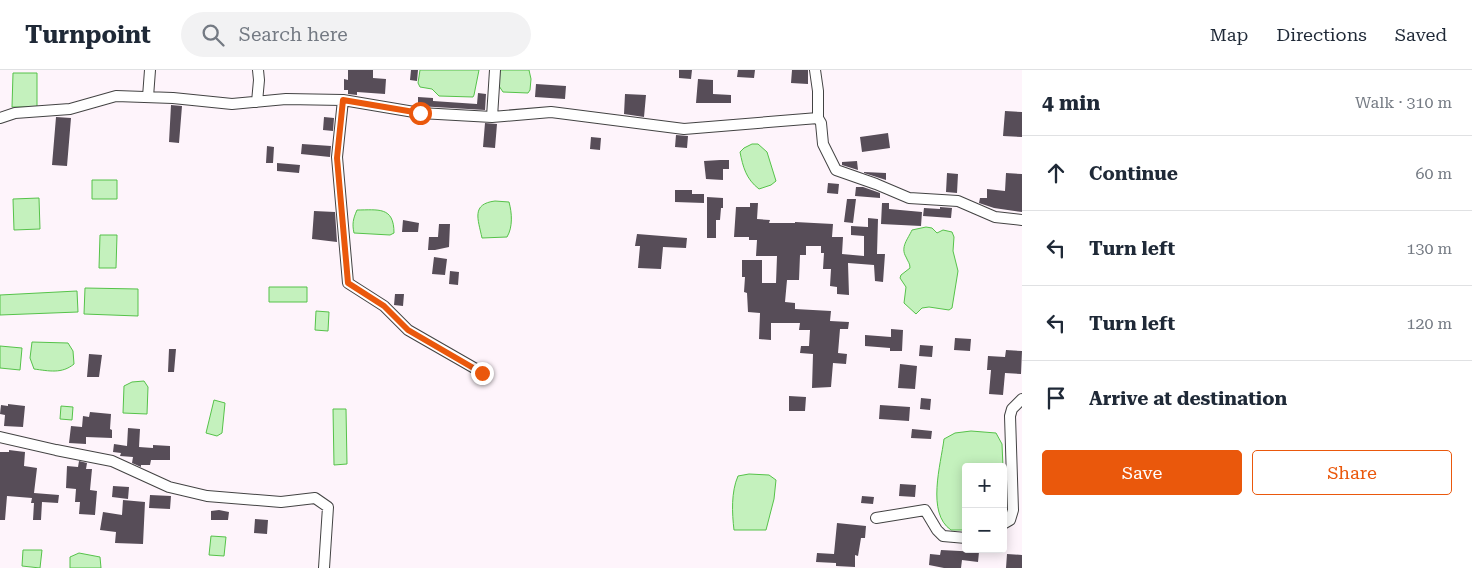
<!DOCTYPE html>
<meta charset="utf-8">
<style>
:root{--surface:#fff;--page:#f2f2f3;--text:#1f2937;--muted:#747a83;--line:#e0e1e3;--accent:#ea580c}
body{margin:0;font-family:"Roboto Serif",serif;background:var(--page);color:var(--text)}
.controls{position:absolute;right:15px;bottom:15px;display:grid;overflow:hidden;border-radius:5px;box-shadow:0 2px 12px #0003}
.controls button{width:45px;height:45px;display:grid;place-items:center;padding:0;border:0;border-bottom:1px solid var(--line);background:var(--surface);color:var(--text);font:25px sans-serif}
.stop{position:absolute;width:15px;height:15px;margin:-11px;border:4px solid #ea580c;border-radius:50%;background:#fff}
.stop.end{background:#ea580c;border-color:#fff;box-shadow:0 1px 5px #0008}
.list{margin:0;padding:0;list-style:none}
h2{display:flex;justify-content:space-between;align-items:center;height:65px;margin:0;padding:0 20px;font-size:21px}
h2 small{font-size:16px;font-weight:400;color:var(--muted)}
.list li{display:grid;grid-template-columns:32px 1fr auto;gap:15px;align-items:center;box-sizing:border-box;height:75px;padding:0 20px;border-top:1px solid var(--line)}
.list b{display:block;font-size:19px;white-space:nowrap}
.list em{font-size:16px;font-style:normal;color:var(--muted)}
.actions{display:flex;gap:10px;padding:15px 20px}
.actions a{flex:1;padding:11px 0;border:1px solid var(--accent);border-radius:5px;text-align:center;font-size:18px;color:var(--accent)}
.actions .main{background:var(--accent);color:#fff}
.icon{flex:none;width:28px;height:28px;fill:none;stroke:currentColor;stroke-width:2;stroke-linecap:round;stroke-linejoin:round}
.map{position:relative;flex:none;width:1022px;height:498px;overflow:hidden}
header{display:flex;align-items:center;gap:30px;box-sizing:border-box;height:70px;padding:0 25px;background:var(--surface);border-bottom:1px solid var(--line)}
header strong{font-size:24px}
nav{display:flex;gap:28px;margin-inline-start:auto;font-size:18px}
.search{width:350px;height:45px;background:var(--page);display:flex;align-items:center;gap:12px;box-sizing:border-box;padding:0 18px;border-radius:28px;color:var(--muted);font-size:19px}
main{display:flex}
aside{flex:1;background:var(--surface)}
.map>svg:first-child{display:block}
</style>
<header>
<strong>Turnpoint</strong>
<div class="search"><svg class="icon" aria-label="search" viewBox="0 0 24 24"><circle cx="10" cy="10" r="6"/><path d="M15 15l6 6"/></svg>Search here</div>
<nav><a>Map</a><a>Directions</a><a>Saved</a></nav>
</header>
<main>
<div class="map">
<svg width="1022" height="498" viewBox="0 0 1022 498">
<rect width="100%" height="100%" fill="#fef4fb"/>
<!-- water -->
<path fill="#c4f1bd" stroke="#56c24a" d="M420,0H479L474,25L473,27L439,26L432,19L420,17L418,13Z
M498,0H529L531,9L530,20L528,23L503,22L499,16Z
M13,3H37V37H12Z
M752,74H758L767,82L776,111L771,115L759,119C746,109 743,97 740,82L744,78Z
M92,110H117V129H92Z
M39,128L40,159L14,160L13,129Z
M495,131L509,132C512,143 513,157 507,167L482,168C478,149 471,134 495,131Z
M357,140C378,140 394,136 394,163L390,165L354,163C352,154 353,149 357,140Z
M926,157L932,158L937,163L943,160L952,162L954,167L953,181L958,201L952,238L949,240L929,237L922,238L916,244L904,233L906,217L900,208L901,205L910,198C910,193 908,192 906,187C900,177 908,169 912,160Z
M100,165H117L116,198H99Z
M269,217H307V232H269Z
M85,218L138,219V246L84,244Z
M77,221L78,242L0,245V225Z
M316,241L329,242L328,261L315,260Z
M32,272L68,273L73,281L74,294C62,304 49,301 34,299L30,288Z
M0,276L22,278L20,300L0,298Z
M144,311L148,317L147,344L123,343L124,316L132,312Z
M214,330L225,333L222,363L217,366L206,363Z
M61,336L73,337L72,350L60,349Z
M333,339H346L347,394L334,395Z
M971,361L996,363L1002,374L1003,397H966V460H951C926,443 941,394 944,369L955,363Z
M749,404L769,405L776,410L774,429L766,460H734C732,443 731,422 738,406Z
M211,466L226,467L224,486L209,485Z
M23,480H42L40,498L22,496Z
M79,483L100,487L101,498H70V487Z"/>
<!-- building -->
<path fill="#574d58" d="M348,0H373V8L386,9L385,24L357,22V25L348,24V20H344V9L348,10Z
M411,0H418L417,11L410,10Z
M679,0H692L691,9L679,8Z
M738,0H755L754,8L737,7Z
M792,0H808V14L791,13Z
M698,9L713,10V24L731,25V33H696Z
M536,14L566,16L565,29L535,27Z
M478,23L486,24L485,40L418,36V27L433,28V31L477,34Z
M625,24L646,25L644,47L624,44Z
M171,35L182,36L179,73L169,72Z
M1005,41L1022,42V67L1003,66Z
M56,47L71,48L67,96L52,95Z
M324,47L334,48L333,61L323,60Z
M485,53L497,54L495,78L483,77Z
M888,63L890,78L862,82L860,67Z
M676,65L688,66L687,78L675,77Z
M591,67L601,68L600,80L590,79Z
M302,74L331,76L330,87L301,84Z
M267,76L274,77L273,93H266Z
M720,90H729V99H723V110L706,109L704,91Z
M857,91L858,100L842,95V92Z
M277,93L300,95L299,103L277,101Z
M864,102L886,103V110L864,103Z
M947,103L958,104L957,123L946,122Z
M1006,103L1022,104V142L994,138L979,133L980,128H987V119L1005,121Z
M828,113L839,114L838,124L827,123Z
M856,117H863L880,123V128L855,126Z
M675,120H692V124H704V133L675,132Z
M707,127L723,128V138H721L720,150H716V168H707Z
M847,129H856L853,153L844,152Z
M750,133H758L757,149L770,150L769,153H795V152L833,154L832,167H843L842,184L864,186V166L851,165V156L868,157V148L878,149L877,184H885L883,212L875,211L874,195L848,193L849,225L837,224V217L830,216L831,199H823L824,183H821V176H806V185H800L799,210H787L785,232L795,233V239L831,241L830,251L849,252L848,259H840L838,283L847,284L846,294L833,293L831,317L812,318L813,284L800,283L801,276H809L810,260H799L800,253H771V270L759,269L760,243L748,242L747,223L744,222L745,207H742V190H762V213H776L777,186H756L757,170H749V167H734L736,137H750Z
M882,133H889V139L922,142L921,156L881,154Z
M940,137L952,138L951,148L923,146L924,138L940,139Z
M314,141L335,142L337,172L312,169Z
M403,150L419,153L418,162H402Z
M439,154H450L449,177L435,180H428L429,167H438Z
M637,164L687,168L686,178L663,177L661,199L638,198L640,176H635Z
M434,187L447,189L445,205L432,204Z
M450,201L459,202L458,215L449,214Z
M395,224H404L403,236L394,235Z
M891,259L903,260L902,281H890V278L865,276V265L891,267Z
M955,268L971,269L970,281L954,280Z
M920,275L933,276L932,287L919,286Z
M169,279H176L174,302H168Z
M1006,280L1022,281L1021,304L1005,303L1003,325L989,324L991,300H987L988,286L1005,287Z
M89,284L102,285L99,307H87Z
M900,294L917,296L915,319L898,318Z
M789,326L806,327L805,341H789Z
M921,328L931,329L930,340L920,339Z
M8,334L25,336L23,357L4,356L5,345L0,344L1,335L8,336Z
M880,335L910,337L909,351L879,349Z
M90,342L111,344L110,359L112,360V368L86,367V374L69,373L71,356L82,357L83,346L89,347Z
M128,358L140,359L139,377L153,378V375L170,376V390H151L150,395H141V397L132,393L133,387L120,386L121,383L113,382L114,374L127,376Z
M912,359L932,361L931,369L911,368Z
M9,380L25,382L24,396L37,398L34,423L59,425L58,433L42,432L41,450H33L34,433H31L32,428L7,426L5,450H0V382H9Z
M79,391L87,393L86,399H92L90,420L97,421L95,445L79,444L80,432H75L76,419L66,418L67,396L78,397Z
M900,414L916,415L915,427L899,426Z
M113,416L129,417L128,429L112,427Z
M150,425L171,426L170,439L149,438Z
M862,426L874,427L873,434L861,433Z
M123,430L145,432L143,474L115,473L116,462L100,460L103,442L122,445Z
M219,440L229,442L228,450H211V441Z
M255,449L268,450L267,464L254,463Z
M837,453L866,456L865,468H861L858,486L855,485V497L836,496V493L816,492L817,483L834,484Z
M941,480L979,482L978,492L962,490L961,498H944L929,495L930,484L940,485Z
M1007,484L1022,485V498H1006Z"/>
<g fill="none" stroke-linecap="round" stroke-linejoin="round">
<defs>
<path id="minor" d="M815,0L818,21V48L821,53L823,74L836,100L876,114L909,128L958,131L995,147L1022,150
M148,27L150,0
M343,30L337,87L348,213L384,236L408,260L483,303
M257,32L259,10L258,0
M492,47L495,0
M0,48L15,43L70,39L116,26L173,28L232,34L286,29L343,30L420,43L492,47L551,42L684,59L818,48
M0,367L56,380L112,391L169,417L207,426L281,432L315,428L328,437L324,498
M876,448L925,440L937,460L943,466L966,468
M1003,454L1010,450L1013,440L1010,346L1012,339L1022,329"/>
</defs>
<!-- minor casing -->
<use href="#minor" stroke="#434343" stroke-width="12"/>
<!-- minor -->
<use href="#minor" stroke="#fff" stroke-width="10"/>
</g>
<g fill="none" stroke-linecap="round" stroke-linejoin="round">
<!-- route -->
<path stroke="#ea580c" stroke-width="6" d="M420,43L343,30L337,88L348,213L384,236L408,260L482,303"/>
</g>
</svg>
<div class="controls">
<button>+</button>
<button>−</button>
</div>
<div class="stop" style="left:420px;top:43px"></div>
<div class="stop end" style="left:482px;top:303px"></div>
</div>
<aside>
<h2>4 min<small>Walk · 310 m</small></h2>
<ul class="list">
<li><svg class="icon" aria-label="ahead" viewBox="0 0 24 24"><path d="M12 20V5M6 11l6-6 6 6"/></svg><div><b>Continue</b></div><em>60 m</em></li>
<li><svg class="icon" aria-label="left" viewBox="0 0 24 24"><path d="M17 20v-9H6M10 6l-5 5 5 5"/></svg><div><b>Turn left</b></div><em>130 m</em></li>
<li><svg class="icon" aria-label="left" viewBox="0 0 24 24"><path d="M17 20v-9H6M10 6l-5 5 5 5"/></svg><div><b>Turn left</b></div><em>120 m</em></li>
<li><svg class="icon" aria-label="arrive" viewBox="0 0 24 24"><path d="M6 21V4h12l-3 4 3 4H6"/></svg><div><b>Arrive at destination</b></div></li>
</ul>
<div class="actions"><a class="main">Save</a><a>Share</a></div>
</aside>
</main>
